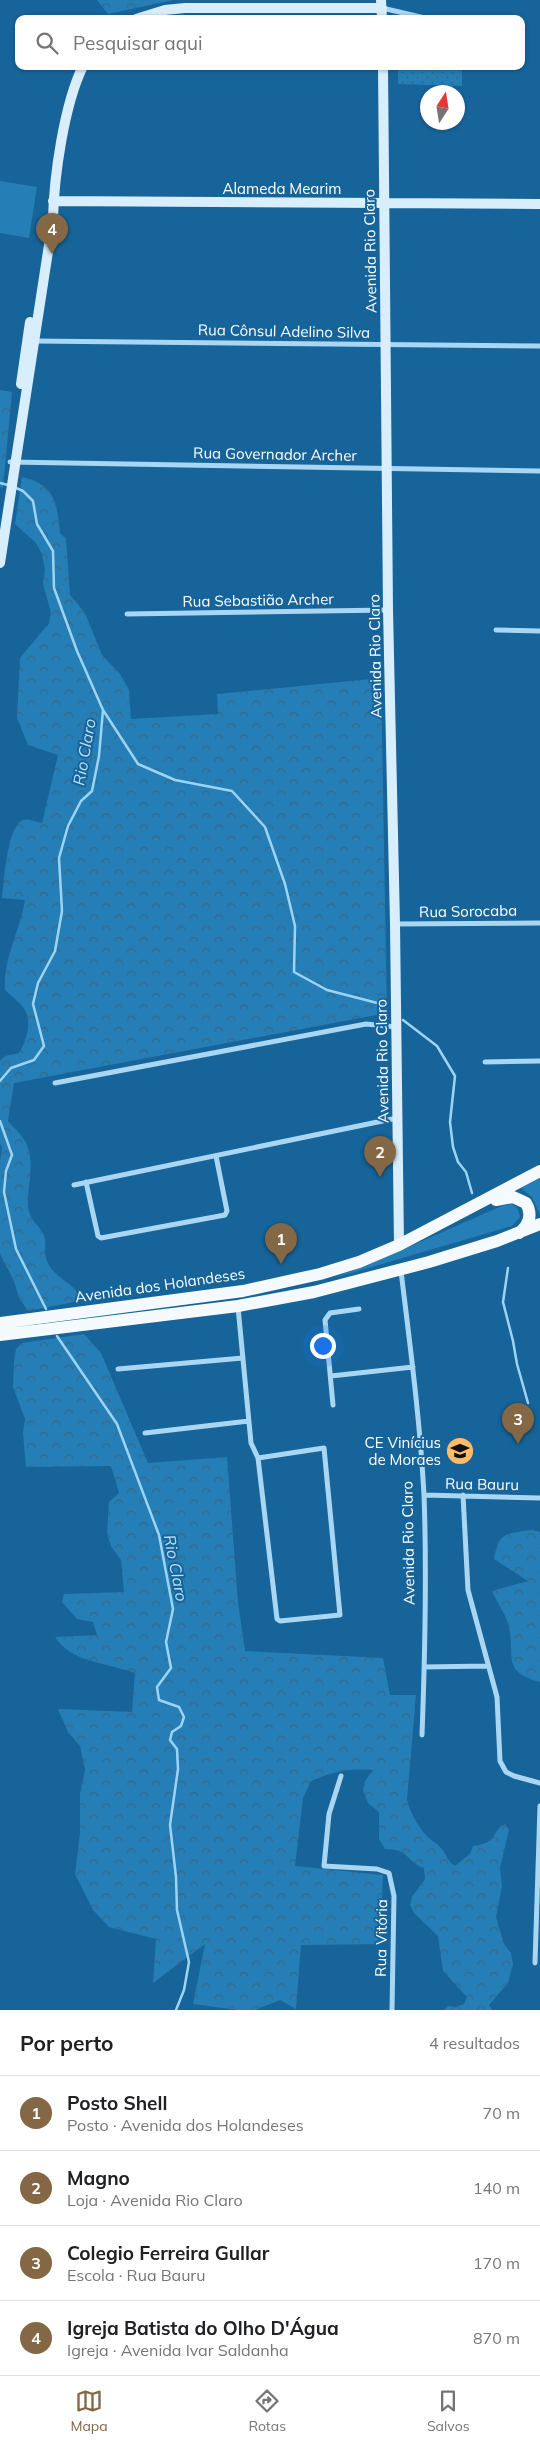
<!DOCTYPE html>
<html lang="pt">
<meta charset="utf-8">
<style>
:root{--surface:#fff;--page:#f2f2f2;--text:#202124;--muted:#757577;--line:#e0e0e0;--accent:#846744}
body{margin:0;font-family:Mulish,sans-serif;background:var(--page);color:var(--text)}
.compass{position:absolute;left:420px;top:85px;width:45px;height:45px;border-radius:50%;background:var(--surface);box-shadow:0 1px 4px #0004;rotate:12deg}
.you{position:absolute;left:322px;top:1345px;width:18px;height:18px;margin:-12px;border:4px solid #fff;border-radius:50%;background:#1a73e8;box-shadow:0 0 0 8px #1a73e833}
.badge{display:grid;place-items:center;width:32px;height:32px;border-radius:50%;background:var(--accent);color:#fff;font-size:16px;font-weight:700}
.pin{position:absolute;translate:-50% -41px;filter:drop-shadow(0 1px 2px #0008)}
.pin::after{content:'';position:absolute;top:26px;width:18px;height:15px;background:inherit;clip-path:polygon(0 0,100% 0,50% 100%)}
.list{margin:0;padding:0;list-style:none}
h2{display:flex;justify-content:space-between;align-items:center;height:65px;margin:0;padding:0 20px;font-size:21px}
h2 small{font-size:16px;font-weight:400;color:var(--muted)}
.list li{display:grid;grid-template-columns:32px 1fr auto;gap:15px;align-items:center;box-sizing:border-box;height:75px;padding:0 20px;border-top:1px solid var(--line)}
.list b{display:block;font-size:19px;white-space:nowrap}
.list p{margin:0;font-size:16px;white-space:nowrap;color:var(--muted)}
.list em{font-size:16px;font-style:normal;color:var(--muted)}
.icon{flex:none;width:28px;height:28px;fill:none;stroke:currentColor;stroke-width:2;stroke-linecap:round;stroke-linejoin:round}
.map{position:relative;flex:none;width:540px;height:2010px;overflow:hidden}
.search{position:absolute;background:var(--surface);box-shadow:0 1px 4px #0004;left:15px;right:15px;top:15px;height:55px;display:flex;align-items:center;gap:12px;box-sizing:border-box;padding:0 18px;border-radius:10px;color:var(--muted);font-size:19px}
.sheet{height:365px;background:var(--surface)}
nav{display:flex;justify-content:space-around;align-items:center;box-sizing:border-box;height:70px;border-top:1px solid var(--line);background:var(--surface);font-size:14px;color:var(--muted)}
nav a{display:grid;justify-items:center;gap:2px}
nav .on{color:var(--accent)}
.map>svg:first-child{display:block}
</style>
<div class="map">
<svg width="540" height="2010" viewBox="0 0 540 2010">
<defs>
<pattern id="forest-crowns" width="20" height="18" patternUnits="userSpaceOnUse" patternTransform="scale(1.25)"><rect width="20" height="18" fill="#257eb6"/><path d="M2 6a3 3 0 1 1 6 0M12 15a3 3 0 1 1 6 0" fill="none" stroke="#376886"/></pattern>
<pattern id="park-dots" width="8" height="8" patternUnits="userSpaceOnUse" patternTransform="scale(1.25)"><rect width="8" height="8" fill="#257eb6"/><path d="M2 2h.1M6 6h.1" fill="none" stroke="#376886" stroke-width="1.8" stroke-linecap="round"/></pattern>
</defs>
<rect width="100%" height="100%" fill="#166499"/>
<!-- grass -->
<path fill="#257eb6" d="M0,181L37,187L29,238L0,233Z
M540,1178V1215L532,1197L521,1188Z
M512,1204L518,1209L520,1217L512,1226L331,1279L379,1260L504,1205Z"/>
<!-- forest -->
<path fill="url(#forest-crowns)" d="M97,0H173L108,14Z
M0,390L12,392L3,488L0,487Z
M22,477C55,484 57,503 60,533L66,539L70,595L85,613L102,655L120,674L129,690L131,719L218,714L217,694L381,678L387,1013L14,1083L8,1121C14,1128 23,1136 27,1145C35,1165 27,1186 28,1206C29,1221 42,1226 45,1239C46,1246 44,1252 46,1258C52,1280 79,1282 79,1301L28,1311L19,1298L14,1281L0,1254V1161L2,1147L0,1144V1061L5,1056L19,1053C26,1042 32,1023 25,1010C21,1003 11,996 5,990C3,958 20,931 25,900L2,898C4,882 7,825 23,820C29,818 36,822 42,823L58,755L28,745L17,718L20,658L49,623L51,613L43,584L45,570L42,554L36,543L15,524Z
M84,1334L101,1353L148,1463L227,1457L238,1602L245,1651L383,1658L390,1695H416L407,1799C410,1813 419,1829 431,1840C434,1842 438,1844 440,1847C447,1854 446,1860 455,1866L470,1854L473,1846C500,1842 489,1833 505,1824L509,1830L500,1868L502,1886L496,1917L504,1944L511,1953L513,1964L508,1983L489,2005L492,2010H444L448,2006L455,2007L464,2004L467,1997L443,1971L438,1936L414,1913L410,1905L412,1897L425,1879L424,1868C404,1861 411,1849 385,1849L379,1839V1812L368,1803L363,1790L365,1781L373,1770C348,1768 335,1771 311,1781L303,1798L295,1866L383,1875L380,1944L301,1945L296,2009L280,2000L255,2010H238L193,2004L205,1944L153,1983L156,1939L109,1927L93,1910L75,1874L80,1833V1794L85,1770L80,1746L68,1732L58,1709L132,1712L135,1673C109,1663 71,1663 55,1637L97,1635L93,1622L77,1619L62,1602L64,1594L124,1592L121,1560L111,1546L107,1534L109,1502L119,1493L111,1466L26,1467L23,1433L25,1419L13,1387L14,1361L16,1349L22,1343Z
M532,1530L540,1532V1682C499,1671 517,1655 508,1624C505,1613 497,1602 492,1591L528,1581L494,1559C499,1531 506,1534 532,1530Z"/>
<!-- park -->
<path fill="url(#park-dots)" d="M398,66H462V86L398,84Z"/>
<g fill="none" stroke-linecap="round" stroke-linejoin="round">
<!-- stream -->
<path stroke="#9cd4f5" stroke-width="2.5" d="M0,483L8,485
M103,710L138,764L175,780L232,791L265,827L285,884L295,926L294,972L327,990L385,1005
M403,1020L437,1046L455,1076L450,1122L453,1147L458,1162L466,1172L472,1193
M0,1081L11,1068L34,1060L44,1046L33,1004L38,983L55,951L62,911L59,858L68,826L81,801L92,791L99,756L103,710L77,651L54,588L53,551L37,524L33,501L23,491L16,488
M0,1121L12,1155L6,1171L4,1192L16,1249L46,1309
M508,1268L503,1302L513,1341L517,1364L528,1403
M57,1336L117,1424L159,1535L173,1609L166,1642L171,1668L157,1687L159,1700L179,1707L184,1717L181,1726L172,1732L170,1740L177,1749L178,1769L170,1825L176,1877L177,1910L189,1962L184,1990L176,2010"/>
<!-- street -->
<path stroke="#a9d6f2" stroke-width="5" d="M382,8L429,19
M33,341L540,346
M10,462L540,471
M127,614L388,610
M496,630L540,631
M395,924L540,923
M485,1062L540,1061
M55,1083L366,1024L396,1027
M86,1182L98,1236L101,1238L225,1215L227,1211L216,1156
M74,1185L397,1118
M401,1271C410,1345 420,1420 424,1495C427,1574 425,1655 422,1735
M238,1307L251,1443L258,1458L277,1619L280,1621L340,1615L324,1448L258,1458
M118,1369L243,1358
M331,1376L413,1367
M333,1405L325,1320L330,1313L359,1309
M145,1433L249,1421
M424,1495L540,1498
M463,1495L468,1590L497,1697L500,1761L506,1772L514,1776L540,1783
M424,1667L487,1666
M341,1776L329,1814L324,1866L377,1869L389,1873L394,1896L392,2010
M535,1963L540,1806"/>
<!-- secondary -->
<path stroke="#d8eefc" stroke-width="10" d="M381,0L382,19
M136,19L165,10L185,8H382
M383,66L388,610L395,924L399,1245
M53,201L540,204
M21,384L30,322
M0,563L53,219C54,176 64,105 83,66"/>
<!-- primary -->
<path stroke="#f4faff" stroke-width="12" d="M496,1200L513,1197L526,1203C533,1215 529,1225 519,1233
M0,1323L243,1291L320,1274L359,1262L399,1245L540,1171
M0,1335L238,1306L314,1292L429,1262L497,1241L540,1224"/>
</g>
<!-- icons -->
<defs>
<symbol id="school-disc" viewBox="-11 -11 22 22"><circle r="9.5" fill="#ffbc6a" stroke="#166499"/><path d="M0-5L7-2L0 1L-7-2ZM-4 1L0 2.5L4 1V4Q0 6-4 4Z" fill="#111"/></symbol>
</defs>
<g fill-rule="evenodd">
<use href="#school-disc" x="444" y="1435" width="32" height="32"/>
</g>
<g text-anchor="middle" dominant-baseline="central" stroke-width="4" stroke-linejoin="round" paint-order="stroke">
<!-- street labels -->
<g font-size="15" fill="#fff" stroke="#166499">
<text x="282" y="188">Alameda Mearim</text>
<text transform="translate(370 251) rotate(-91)">Avenida Rio Claro</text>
<text transform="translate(284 331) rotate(1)">Rua Cônsul Adelino Silva</text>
<text transform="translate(275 454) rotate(1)">Rua Governador Archer</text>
<text transform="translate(258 600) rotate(-1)">Rua Sebastião Archer</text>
<text transform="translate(375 656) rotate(-91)">Avenida Rio Claro</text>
<text transform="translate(468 911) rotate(-1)">Rua Sorocaba</text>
<text transform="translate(382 1061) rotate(-91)">Avenida Rio Claro</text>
<text transform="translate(160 1285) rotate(-8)">Avenida dos Holandeses</text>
<text transform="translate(482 1484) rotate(1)">Rua Bauru</text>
<text transform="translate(408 1543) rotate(-91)">Avenida Rio Claro</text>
<text transform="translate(381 1938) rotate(-89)">Rua Vitória</text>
</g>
<!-- poi labels -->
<g font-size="15" fill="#fff" stroke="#166499" text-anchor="end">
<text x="441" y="1442">CE Vinícius<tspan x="441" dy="17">de Moraes</tspan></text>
</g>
<!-- water labels -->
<g font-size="16" font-style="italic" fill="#bae1f9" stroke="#166499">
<text transform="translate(84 752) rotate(-80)">Rio Claro</text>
<text transform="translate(176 1568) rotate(79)">Rio Claro</text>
</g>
</g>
</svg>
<svg class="compass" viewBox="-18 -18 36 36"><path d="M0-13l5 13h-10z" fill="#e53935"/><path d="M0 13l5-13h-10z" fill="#757577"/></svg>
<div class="you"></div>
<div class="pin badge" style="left:281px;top:1264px">1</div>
<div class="pin badge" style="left:380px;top:1177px">2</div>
<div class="pin badge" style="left:518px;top:1444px">3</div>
<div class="pin badge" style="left:52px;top:254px">4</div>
<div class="search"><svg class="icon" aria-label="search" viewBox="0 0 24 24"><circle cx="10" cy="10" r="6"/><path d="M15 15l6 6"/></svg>Pesquisar aqui</div>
</div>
<section class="sheet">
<h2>Por perto<small>4 resultados</small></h2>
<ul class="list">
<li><span class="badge">1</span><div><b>Posto Shell</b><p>Posto · Avenida dos Holandeses</p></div><em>70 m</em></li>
<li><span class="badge">2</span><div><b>Magno</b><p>Loja · Avenida Rio Claro</p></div><em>140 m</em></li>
<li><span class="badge">3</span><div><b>Colegio Ferreira Gullar</b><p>Escola · Rua Bauru</p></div><em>170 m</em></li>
<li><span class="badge">4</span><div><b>Igreja Batista do Olho D'Água</b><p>Igreja · Avenida Ivar Saldanha</p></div><em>870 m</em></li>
</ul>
</section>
<nav>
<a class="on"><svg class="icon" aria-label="map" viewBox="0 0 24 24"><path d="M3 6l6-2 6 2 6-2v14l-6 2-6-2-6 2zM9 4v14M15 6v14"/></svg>Mapa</a>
<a><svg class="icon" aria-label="directions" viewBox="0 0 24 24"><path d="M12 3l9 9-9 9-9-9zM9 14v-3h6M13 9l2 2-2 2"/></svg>Rotas</a>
<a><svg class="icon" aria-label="saved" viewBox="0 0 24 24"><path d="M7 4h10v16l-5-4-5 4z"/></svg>Salvos</a>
</nav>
